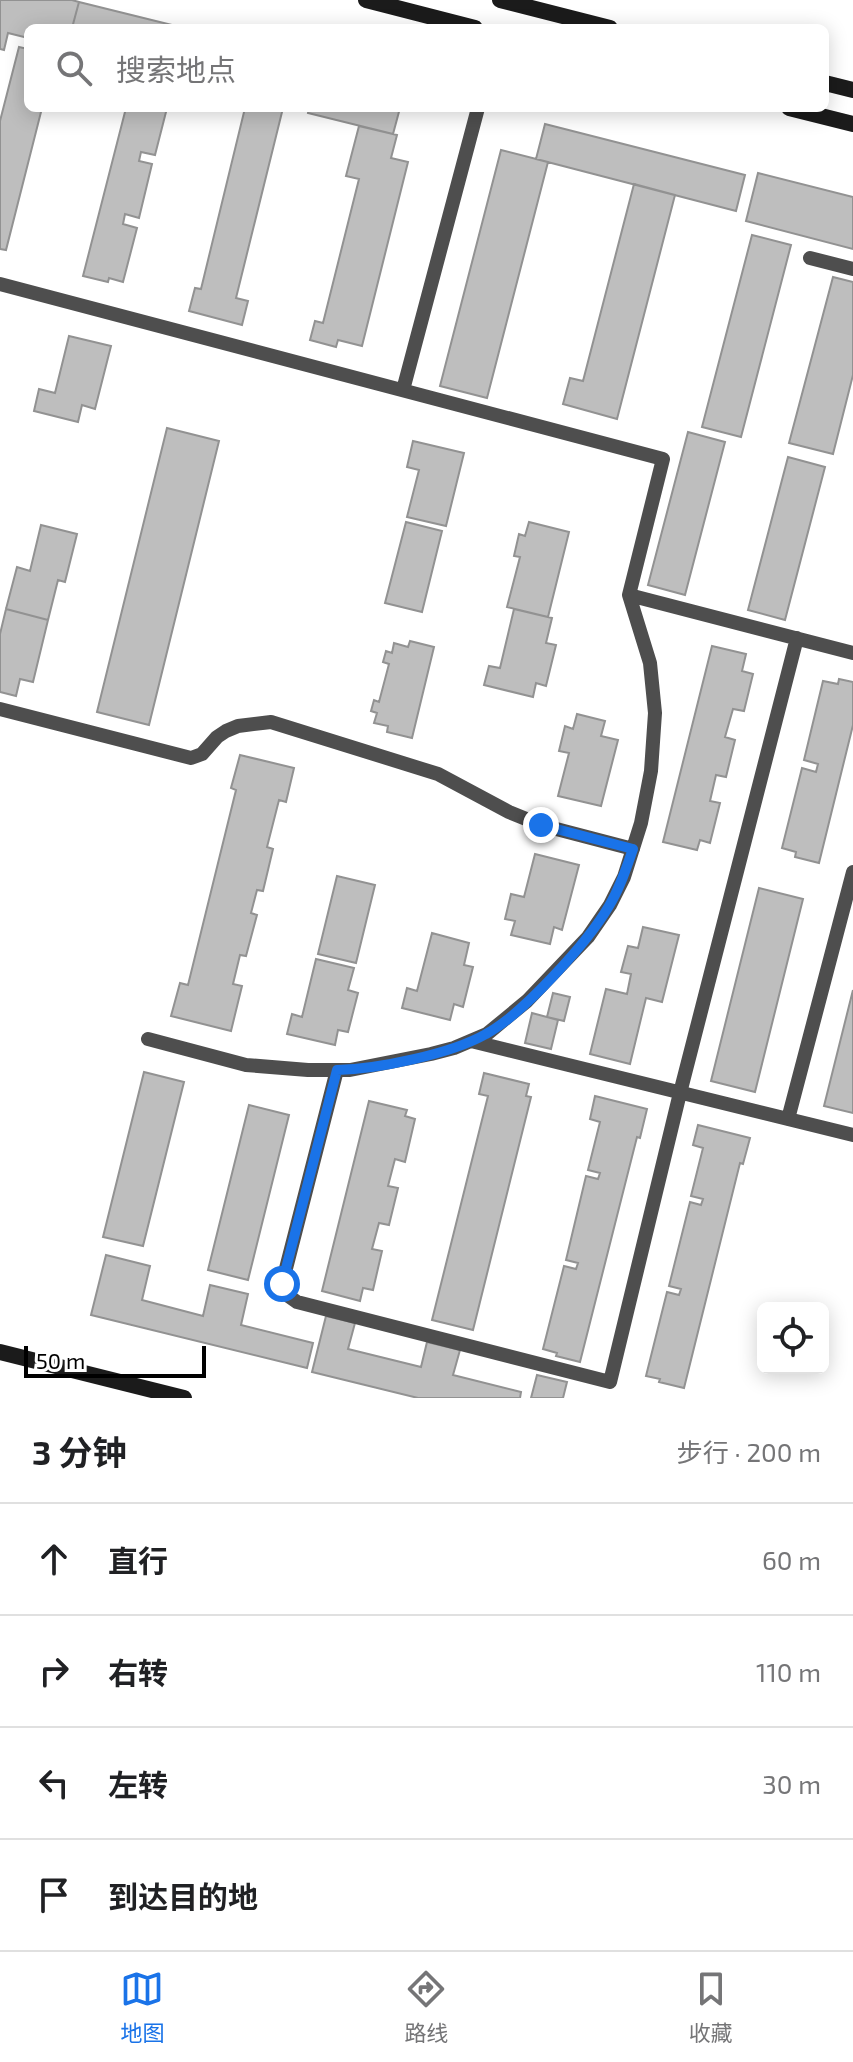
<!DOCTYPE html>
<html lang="zh">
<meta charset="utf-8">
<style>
:root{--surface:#fff;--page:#f2f2f2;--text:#202124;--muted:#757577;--line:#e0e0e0;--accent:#1a73e8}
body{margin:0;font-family:"Exo 2","Noto Sans SC",sans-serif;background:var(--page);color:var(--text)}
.controls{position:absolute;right:24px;bottom:24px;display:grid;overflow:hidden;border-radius:12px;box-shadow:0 4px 20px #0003}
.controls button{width:72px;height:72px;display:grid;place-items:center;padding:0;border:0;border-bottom:2px solid var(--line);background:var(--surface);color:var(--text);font:40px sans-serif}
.scale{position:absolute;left:24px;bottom:20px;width:182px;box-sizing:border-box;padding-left:8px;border:4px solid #000;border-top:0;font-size:22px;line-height:28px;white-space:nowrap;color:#000;-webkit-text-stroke:6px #fff;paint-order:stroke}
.stop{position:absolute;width:24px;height:24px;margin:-18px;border:6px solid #1a73e8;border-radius:50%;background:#fff}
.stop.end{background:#1a73e8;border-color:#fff;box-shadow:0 2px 8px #0008}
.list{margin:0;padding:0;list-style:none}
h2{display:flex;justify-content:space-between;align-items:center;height:104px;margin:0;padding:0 32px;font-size:34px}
h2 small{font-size:26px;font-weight:400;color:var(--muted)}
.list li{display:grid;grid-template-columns:52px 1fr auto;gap:24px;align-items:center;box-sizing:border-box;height:112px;padding:0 32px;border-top:2px solid var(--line)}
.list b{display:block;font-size:30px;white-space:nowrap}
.list em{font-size:26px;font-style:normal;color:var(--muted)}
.icon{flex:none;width:44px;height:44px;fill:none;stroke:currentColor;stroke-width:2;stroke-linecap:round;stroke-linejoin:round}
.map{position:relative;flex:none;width:853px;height:1398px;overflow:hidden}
.search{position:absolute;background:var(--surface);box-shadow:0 4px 20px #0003;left:24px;right:24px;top:24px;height:88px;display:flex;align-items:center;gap:20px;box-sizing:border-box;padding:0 28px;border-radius:12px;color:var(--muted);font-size:30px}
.sheet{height:552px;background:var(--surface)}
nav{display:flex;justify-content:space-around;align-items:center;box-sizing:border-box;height:112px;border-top:2px solid var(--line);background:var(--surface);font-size:22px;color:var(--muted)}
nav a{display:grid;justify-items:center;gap:4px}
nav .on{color:var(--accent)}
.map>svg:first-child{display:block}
</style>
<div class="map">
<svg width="853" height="1398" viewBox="0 0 853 1398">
<rect width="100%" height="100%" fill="#fff"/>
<!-- building -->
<path fill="#bebebe" stroke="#929292" stroke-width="2" d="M0,0H72L79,2L72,28H28V38L8,33L4,50L0,49Z
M79,2L184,28H72Z
M19,47L28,49V108H42L6,250L0,249V121Z
M126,108H167L155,155L141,152L139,161L152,164L139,218L125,214L123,224L137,228L123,282L109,278L108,282L83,276Z
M245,108H283L236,298L248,301L242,325L189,311L195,288L201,289Z
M309,108H400L393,134L308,113Z
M545,124L745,175L736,211L536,159Z
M359,126L397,135L391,158L408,162L362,346L338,340L336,347L310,340L315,321L323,323L359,179L346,176Z
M501,150L548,162L487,398L440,386Z
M758,173L853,197V249L746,221Z
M634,184L675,195L617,419L563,404L570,378L583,381Z
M752,235L791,245L741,437L702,427Z
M833,277L853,282V375L833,454L789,443Z
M69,336L111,346L95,409L82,405L78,422L34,411L39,389L55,393Z
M167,428L219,441L149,725L97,712Z
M688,432L725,442L685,595L648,585Z
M413,441L464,453L446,526L407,517L419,470L407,467Z
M788,457L825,467L785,620L748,610Z
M406,522L442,531L422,612L385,603Z
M529,522L569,532L548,617L507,607L520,557L514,556L519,534L525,536Z
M41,525L77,534L65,582L58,580L48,620L6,609L17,567L30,571Z
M6,609L48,620L33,682L20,679L16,696L0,692V634Z
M514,609L552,618L546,643L556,645L546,686L536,683L533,697L484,685L489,666L500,668Z
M410,641L434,647L412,738L387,732L388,726L374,723L377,713L371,711L374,700L379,702L389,664L383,662L386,651L392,653L394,643L408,647Z
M712,646L746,654L742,671L753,674L744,711L733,709L725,737L735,740L726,777L716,775L710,801L720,803L710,843L700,840L697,850L663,842Z
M839,679L853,682V725L819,863L795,857L796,852L782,848L802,768L816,772L818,764L804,760L823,681L838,684Z
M577,714L605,721L601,736L618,740L601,806L558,796L569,753L559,751L565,726L573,729Z
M240,755L294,768L286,802L279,800L267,847L273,849L263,891L257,890L251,913L257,915L246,956L240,955L233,984L242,986L231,1031L171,1016L180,983L188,985L236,790L231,788Z
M535,854L579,865L562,930L554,927L550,944L511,935L515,921L505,919L511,894L524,897Z
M337,876L375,885L356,963L318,954Z
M759,888L803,899L755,1092L711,1081Z
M643,927L679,935L662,1002L646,998L630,1064L590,1054L606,989L627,994L631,974L621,972L628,946L638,948Z
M432,933L469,943L464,965L473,967L463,1007L454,1004L450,1020L402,1008L407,988L417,991Z
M316,959L354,968L348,990L358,993L348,1032L338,1030L335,1045L287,1034L292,1014L302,1017Z
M853,990V1113L824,1106Z
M553,993L570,997L564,1021L547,1017Z
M532,1013L558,1020L551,1049L525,1043Z
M144,1072L184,1082L143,1246L103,1237Z
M484,1073L529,1084L526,1096L531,1097L473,1330L432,1320L488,1096L479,1094Z
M595,1096L647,1109L640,1138L637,1137L580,1362L556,1356L557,1353L543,1349L564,1266L576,1269L578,1263L566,1260L586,1176L598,1179L600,1173L588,1170L600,1122L590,1119Z
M369,1101L407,1110L405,1116L415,1119L405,1162L395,1159L388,1186L398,1188L389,1225L379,1223L372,1249L382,1251L373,1290L363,1288L360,1301L322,1291Z
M249,1105L289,1115L248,1280L208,1270Z
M698,1125L750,1138L743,1164L740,1163L684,1388L659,1382L660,1379L646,1376L667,1292L679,1295L681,1289L669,1286L690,1202L701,1205L703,1199L691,1196L703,1148L693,1145Z
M106,1255L150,1266L142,1300L203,1316L210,1285L248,1294L241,1325L313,1343L307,1368L91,1315Z
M326,1316L355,1323L348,1349L421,1367L427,1342L460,1350L453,1375L521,1392L520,1398H418L312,1372Z
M537,1375L567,1382L563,1398H531Z"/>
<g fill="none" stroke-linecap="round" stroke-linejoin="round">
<!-- lane -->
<path stroke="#4e4e4e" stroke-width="14" d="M810,258L853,269
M0,284L663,459L629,595L650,663L655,713L651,771L641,823L624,877L610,905L588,937L527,1001L487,1034L454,1048L431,1054L350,1070H308L246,1065L148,1039
M403,390L478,108
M629,595L853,653
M0,709L191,758L202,754L217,737L226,731L238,726L271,722L438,774L509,812L541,825L633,849
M471,1041L853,1135
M337,1070L282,1284L287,1295L297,1302L610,1382L680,1093L797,638
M788,1119L853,872"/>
<!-- secondary -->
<path stroke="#1b1b1b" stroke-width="16" d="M366,0L475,28
M500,0L610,28
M825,83L853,90
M789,108L853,124
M0,1352L184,1398"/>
</g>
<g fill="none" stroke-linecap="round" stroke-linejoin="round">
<!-- route -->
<path stroke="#1a73e8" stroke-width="10" d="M282,1284L337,1070C378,1069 451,1054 486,1034C523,1014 588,942 609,906C620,888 626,869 633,849L541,825"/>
</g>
</svg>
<div class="controls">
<button><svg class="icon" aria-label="locate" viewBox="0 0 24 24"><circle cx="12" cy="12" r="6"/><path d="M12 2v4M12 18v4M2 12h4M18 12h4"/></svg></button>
</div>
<div class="scale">50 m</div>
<div class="stop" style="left:282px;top:1284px"></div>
<div class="stop end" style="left:541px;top:825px"></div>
<div class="search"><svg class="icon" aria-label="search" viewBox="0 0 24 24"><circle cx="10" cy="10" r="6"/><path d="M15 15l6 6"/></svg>搜索地点</div>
</div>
<section class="sheet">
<h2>3 分钟<small>步行 · 200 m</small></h2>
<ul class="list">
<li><svg class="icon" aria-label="ahead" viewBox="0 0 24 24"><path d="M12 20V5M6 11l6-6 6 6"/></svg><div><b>直行</b></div><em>60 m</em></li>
<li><svg class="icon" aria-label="right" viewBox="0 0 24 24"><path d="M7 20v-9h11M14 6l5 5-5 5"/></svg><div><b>右转</b></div><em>110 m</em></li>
<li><svg class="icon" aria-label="left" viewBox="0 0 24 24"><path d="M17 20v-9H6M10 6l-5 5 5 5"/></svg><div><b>左转</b></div><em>30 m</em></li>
<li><svg class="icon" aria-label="arrive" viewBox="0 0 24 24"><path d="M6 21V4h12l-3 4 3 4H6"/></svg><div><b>到达目的地</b></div></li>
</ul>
</section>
<nav>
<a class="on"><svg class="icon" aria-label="map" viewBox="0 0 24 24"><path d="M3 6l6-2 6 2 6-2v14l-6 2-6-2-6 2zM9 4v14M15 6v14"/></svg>地图</a>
<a><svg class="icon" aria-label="directions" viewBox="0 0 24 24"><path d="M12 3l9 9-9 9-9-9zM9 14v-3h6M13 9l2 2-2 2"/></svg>路线</a>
<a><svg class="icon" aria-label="saved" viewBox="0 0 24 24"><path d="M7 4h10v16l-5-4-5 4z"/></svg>收藏</a>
</nav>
